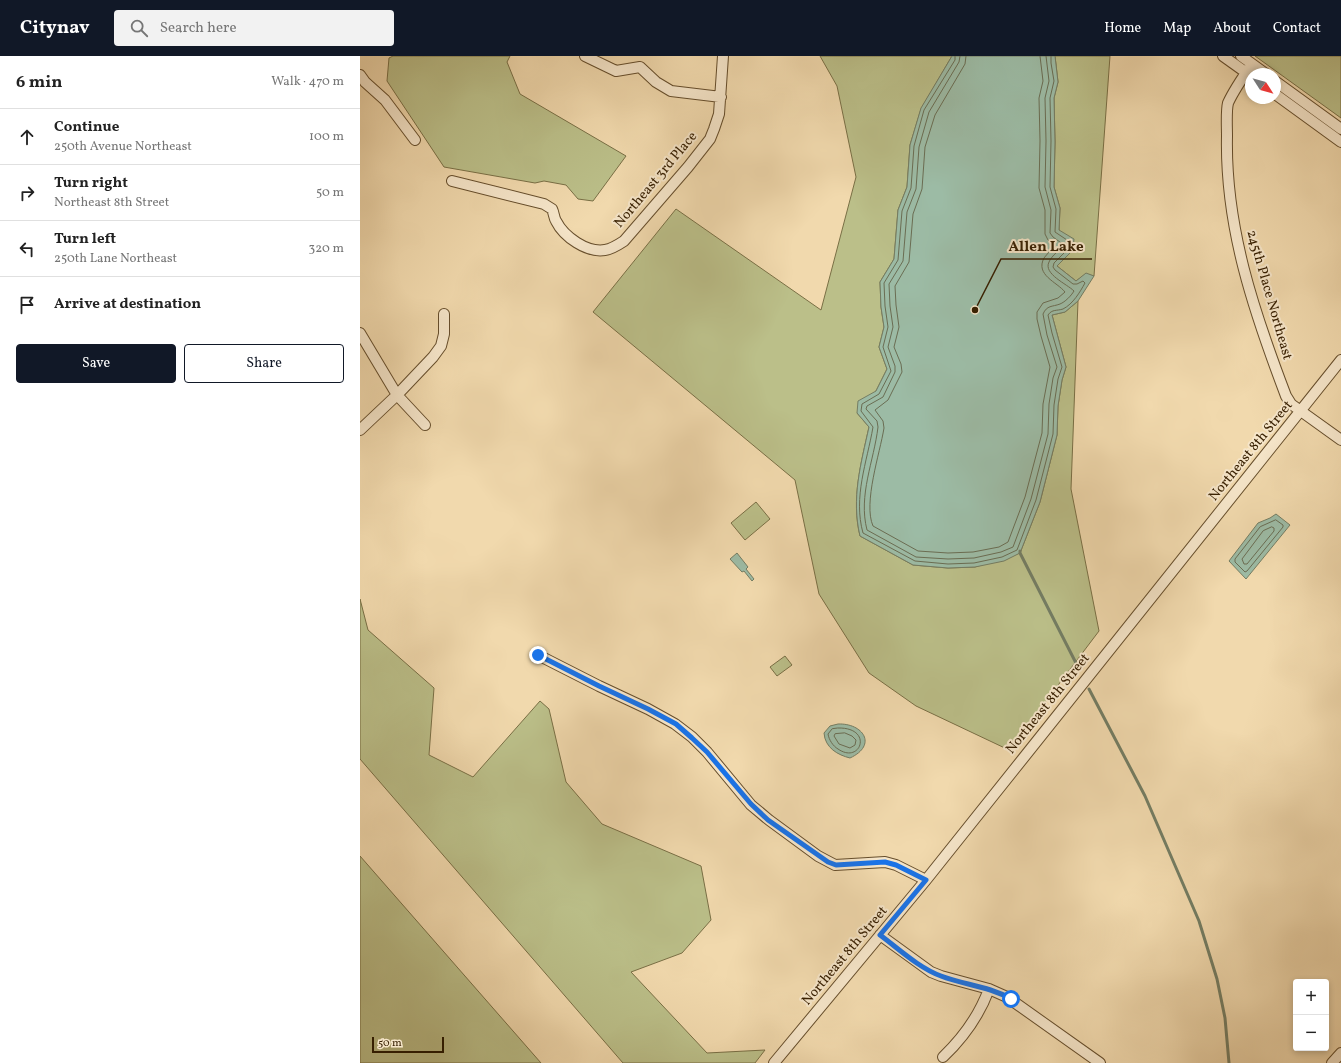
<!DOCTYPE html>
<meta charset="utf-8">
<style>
:root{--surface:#fff;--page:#f2f2f2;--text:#222;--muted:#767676;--line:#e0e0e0;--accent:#111827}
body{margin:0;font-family:Vollkorn,serif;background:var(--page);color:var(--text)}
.controls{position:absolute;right:12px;bottom:12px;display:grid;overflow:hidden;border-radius:4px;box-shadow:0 2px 6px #0003}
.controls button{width:36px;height:36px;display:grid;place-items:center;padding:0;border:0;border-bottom:1px solid var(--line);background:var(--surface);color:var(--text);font:20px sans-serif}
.compass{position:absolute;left:885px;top:12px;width:36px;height:36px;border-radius:50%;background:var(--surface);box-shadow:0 2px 6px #0003;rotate:126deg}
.scale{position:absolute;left:12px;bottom:10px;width:72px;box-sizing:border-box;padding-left:4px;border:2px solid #371f01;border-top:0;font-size:11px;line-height:14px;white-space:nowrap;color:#371f01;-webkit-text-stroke:3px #f6e6ca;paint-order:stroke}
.stop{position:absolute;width:12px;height:12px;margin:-9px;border:3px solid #1a73e8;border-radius:50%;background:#fff}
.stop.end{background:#1a73e8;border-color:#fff;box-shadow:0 1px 4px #0008}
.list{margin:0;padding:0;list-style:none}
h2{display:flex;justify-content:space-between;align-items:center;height:52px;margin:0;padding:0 16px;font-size:17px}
h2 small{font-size:13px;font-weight:400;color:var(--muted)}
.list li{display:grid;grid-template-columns:26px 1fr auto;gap:12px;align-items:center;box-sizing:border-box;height:56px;padding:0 16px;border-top:1px solid var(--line)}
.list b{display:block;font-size:15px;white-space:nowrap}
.list p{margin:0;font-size:13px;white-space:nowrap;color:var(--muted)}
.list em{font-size:13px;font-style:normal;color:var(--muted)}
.actions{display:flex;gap:8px;padding:12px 16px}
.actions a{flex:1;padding:9px 0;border:1px solid var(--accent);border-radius:4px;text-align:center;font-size:14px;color:var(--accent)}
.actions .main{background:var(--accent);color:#fff}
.icon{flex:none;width:22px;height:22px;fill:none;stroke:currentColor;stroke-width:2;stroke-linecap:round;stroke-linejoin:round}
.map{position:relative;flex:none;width:981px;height:1007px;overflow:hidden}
header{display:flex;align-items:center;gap:24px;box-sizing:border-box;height:56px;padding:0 20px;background:var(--accent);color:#fff}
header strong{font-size:19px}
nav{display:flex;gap:22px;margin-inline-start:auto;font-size:14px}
.search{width:280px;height:36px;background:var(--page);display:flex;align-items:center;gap:10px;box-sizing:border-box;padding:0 14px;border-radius:4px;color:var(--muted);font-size:15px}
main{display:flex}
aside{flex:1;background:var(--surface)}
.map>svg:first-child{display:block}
</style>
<header>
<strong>Citynav</strong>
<div class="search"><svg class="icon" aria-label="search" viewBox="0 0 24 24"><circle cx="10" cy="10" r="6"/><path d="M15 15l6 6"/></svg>Search here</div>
<nav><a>Home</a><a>Map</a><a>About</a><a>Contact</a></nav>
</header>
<main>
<aside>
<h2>6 min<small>Walk · 470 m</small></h2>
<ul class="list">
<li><svg class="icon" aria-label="ahead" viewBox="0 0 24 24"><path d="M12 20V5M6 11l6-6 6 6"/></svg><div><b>Continue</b><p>250th Avenue Northeast</p></div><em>100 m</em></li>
<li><svg class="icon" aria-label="right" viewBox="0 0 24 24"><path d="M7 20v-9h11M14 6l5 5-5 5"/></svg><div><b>Turn right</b><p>Northeast 8th Street</p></div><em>50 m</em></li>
<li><svg class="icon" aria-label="left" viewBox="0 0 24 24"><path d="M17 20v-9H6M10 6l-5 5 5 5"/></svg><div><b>Turn left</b><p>250th Lane Northeast</p></div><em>320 m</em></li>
<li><svg class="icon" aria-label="arrive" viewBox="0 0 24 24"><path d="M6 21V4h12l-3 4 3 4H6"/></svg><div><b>Arrive at destination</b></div></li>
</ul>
<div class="actions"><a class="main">Save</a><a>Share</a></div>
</aside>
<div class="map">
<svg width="981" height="1007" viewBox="0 0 981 1007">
<rect width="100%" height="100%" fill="#f1d9ad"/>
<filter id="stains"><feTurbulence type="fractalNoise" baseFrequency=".005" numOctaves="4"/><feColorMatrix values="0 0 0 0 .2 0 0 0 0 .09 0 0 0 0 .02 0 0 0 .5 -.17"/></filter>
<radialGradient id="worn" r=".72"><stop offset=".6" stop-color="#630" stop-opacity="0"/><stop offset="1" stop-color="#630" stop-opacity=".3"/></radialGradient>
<!-- green -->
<path fill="#bbbf89" stroke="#796f45" d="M33,0H150L147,6L160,38L266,100L233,145L218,143L206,129L184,125L175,127L84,111L27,25L29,2Z
M460,0H592L561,53L550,89L547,131L538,154L534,203L520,226L521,251L524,271L519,291L527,313L516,335L497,357L509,371C501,407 491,443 500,480L553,509L588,512L615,511L660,497L680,446L697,379L698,350L702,324L706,311L692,259L705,256L718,245L711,433L739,575L649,694L556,650L509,617L459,538L435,424L233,256L316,153L461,254L496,121L477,30Z
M695,0H750L734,220L726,218L716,225L697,210L713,194L699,174L700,152L694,131L695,86L694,42L698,26Z
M895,0H981V62Z
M396,446L410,463L385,484L371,467Z
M0,543L8,574L74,632L69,699L113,721L180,645L189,653L206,726L242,768L341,810L351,864L322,897L271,916L347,997L405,994L395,1007H263L0,703Z
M425,600L432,609L417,620L410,611Z
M0,800L181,1007H0Z"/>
<!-- water -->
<path fill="#9cbba5" stroke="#747d63" d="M592,0H695L698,26L694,42L695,86L694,131L700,152L699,174L714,183L713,194L697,210L716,225L726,217L734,220L718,245L705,256L692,259L706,311L702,324L698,350L697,379L680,446L660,497L644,505L615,511L588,512L553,509L500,480C491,442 501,408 509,371L497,357L498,345L516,335L527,313L519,291L524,271L521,251L520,226L534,203L538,154L547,131L550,89L561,52Z
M916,458L930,469L886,523L869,505L898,467L910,462Z
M377,497L388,511L386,513L394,523L392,525L384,515L382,516L370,503Z
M478,668C503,667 518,689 490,702C478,699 465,692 464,677L470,670Z"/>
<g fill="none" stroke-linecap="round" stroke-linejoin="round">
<!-- shore -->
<path stroke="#6a6d53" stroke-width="1" d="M595,0V4L564,54L554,90L551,132L542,155L538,204L524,227L525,250L528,271L523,291L531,315L519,338L502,348L501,355L513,371C507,406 493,441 503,477L555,505L588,508L614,507L642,501L657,494L676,444L693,378L694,349L698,323L702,311L692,277L688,259C692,253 697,255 703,253C713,248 720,236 725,227L723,225L717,228H713L695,214L693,211L694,207L709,192L710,186L695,176L696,153L690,131L691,85L690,42L694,25L691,7V0
M600,0L599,6L569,56L559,91L556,133L547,156L543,205L529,228L530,250L533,271L528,291L535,310V316L523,341L507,350L506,353L517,365L518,371C514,405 498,439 507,474L556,501L588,503L614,502L641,496L653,491L671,443L688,378L689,348L693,322L697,311L687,279L683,258C687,249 692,251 700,248C705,246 711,240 714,235C707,228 683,218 689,206C692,199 700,194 704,189L693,181L690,177L691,154L685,131L686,85L685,42L689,25L686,0
M606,0L605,8L575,59L565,91L562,133L553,158L549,206L535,230L536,249L539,271L534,291L541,308L542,316L528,344L515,354L523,365L524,372C520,397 503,447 513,470L558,495L588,497L613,496L639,491L648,486L665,441L682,377L683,348L690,311L681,280L677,263V256L683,247L698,242L705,236C697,226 675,219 684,202C687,198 691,194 694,190L688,184L685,178V154L679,132L680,85L679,42L683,25L680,0
M916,464L923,469V471L887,515L885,516L875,506V503L900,471Z
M912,471L914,472V475L887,508H884L882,503L903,475Z
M478,672C514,671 501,709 478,693C473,690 469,684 468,678L472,673Z
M485,677L492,680L496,684L495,689L490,692L479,688L474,680L475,678Z"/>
<!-- stream -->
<path stroke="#747d63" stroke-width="3" d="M660,495V497L719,613
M729,633L785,740L839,865L857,923L865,962L869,1007"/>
<defs>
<path id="minor" d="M225,0L256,15L280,11L296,26L311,35L361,41
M863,0L891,20
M881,0L906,18
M892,8C885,18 873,36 868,47C866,55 867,71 867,80C865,171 894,256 926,340L931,348L981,384
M0,19L5,26L25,44L55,84
M915,25L981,73
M915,38L981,86
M92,125L184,148L192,153C194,157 194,162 196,165C204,181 227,197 245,194C252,193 258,189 264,185L328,111L350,83L354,73L359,58L363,0
M0,277L37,339L65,369
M0,374L37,339L73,301L81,290L84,278V258
M178,599L239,630L288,653L315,668L332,681L347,696L391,749L409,764L458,800L475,809L525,806L536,809L566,824
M520,879L571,916L581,920L629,933L647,941L740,1007
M583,1001C604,981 619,960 629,933
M414,1007L566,824L981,304
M972,1007L981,997"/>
</defs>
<!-- minor casing -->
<use href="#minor" stroke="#664e2c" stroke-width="12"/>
<!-- minor -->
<use href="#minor" stroke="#f6e6ca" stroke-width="10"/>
</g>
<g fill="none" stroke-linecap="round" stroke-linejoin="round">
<!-- route -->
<path stroke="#1a73e8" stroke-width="5" d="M178,599L239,630L288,653L316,668L332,682L347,696L391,748L408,764L468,806L476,809L525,806L536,809L566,824L520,879C539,893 559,912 581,920C604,929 629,930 651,943"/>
</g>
<g text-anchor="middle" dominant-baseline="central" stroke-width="4" stroke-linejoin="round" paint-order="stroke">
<!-- street labels -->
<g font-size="14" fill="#371f01" stroke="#f6e6ca">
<text transform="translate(296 124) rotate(-50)">Northeast 3rd Place</text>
<text transform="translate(909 239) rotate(74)">245th Place Northeast</text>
<text transform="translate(891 395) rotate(-51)">Northeast 8th Street</text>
<text transform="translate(688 648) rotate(-51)">Northeast 8th Street</text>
<text transform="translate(485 900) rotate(-50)">Northeast 8th Street</text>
</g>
</g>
<!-- callouts -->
<path fill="none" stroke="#371f01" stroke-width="1.5" d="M615 254L641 203H732"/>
<circle fill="#371f01" stroke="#f6e6ca" stroke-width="1.5" cx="615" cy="254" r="4"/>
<g font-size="15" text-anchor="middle" font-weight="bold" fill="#371f01" stroke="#f6e6ca" stroke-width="4" stroke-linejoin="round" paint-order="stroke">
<text x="686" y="195">Allen Lake</text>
</g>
<rect width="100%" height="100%" filter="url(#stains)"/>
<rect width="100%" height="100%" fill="url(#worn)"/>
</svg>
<div class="controls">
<button>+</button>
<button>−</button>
</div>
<svg class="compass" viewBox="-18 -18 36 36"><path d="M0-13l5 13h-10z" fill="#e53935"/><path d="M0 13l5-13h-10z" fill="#767676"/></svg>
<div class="scale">50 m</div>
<div class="stop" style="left:651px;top:943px"></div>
<div class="stop end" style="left:178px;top:599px"></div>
</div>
</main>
